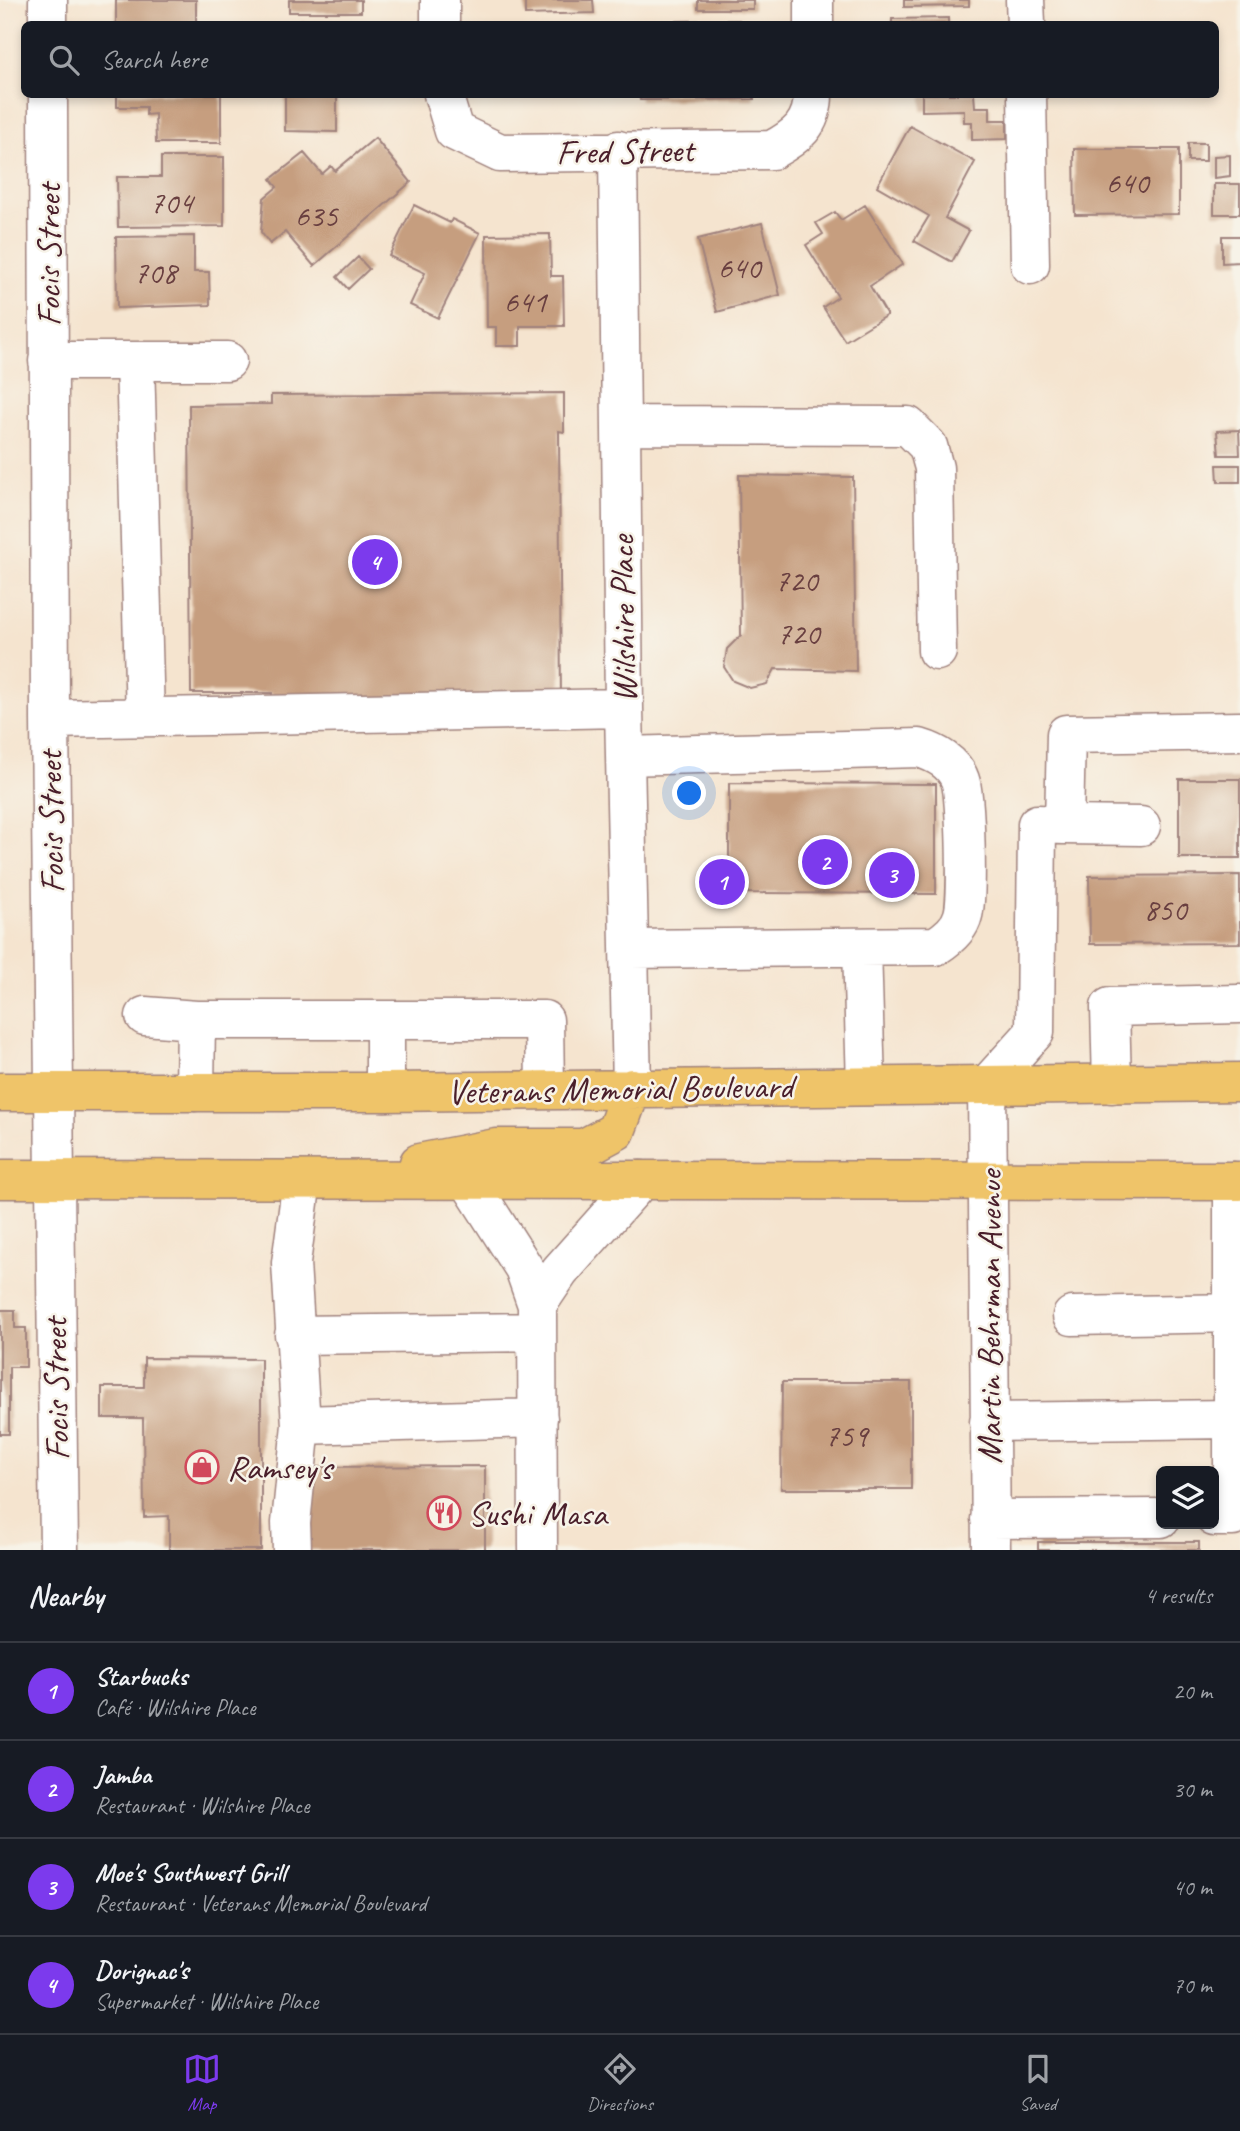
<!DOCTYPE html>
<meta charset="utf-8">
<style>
:root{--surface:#171b24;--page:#242831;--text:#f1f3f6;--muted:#9ea1a6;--line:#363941;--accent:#7c3aed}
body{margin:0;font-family:Caveat,sans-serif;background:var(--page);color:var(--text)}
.controls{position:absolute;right:21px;bottom:21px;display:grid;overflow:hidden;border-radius:10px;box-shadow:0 4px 10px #0003}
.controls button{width:63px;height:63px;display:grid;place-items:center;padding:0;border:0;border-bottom:2px solid var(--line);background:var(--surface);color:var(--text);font:35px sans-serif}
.you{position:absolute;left:690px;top:794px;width:24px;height:24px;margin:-18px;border:5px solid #fff;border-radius:50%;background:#1a73e8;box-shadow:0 0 0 10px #1a73e833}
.badge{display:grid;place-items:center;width:46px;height:46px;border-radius:50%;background:var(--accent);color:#fff;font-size:23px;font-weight:700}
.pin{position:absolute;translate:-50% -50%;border:4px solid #fff;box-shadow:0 2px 7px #0006}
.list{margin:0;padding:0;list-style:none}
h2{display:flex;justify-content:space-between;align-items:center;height:91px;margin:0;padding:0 28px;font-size:30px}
h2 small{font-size:23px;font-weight:400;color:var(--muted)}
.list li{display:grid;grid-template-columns:46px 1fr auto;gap:21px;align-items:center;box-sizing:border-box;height:98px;padding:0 28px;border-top:2px solid var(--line)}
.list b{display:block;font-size:26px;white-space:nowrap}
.list p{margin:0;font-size:23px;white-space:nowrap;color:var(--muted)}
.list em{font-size:23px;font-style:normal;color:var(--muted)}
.icon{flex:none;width:38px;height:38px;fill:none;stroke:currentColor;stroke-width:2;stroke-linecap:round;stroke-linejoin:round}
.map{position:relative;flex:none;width:1240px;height:1550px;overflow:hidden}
.search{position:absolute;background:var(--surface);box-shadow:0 4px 10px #0003;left:21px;right:21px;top:21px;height:77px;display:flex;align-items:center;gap:18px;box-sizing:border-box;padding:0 24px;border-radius:10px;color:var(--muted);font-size:26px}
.sheet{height:483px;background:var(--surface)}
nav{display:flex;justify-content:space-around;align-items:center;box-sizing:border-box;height:98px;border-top:2px solid var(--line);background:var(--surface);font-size:19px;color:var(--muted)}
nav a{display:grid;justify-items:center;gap:4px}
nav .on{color:var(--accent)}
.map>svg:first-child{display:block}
</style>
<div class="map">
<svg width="1240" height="1550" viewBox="0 0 1240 1550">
<rect width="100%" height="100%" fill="#f7f3e8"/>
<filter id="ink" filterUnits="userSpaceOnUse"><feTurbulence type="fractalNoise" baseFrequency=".0143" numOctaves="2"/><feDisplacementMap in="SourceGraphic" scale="14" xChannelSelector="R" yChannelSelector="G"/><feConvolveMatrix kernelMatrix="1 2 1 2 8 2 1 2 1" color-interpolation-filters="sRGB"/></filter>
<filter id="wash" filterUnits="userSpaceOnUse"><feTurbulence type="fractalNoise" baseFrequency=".00686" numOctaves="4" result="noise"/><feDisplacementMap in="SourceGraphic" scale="28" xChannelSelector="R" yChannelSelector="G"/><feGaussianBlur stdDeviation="1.57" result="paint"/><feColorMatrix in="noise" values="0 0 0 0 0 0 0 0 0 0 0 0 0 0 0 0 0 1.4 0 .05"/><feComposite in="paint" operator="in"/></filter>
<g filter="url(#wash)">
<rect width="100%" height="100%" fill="#f5e4cf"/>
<g id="blocks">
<!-- building -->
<path fill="#c69e7f" d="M116,0H196V24H116Z
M289,0H361V12H289Z
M525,0H593L594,13L525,15Z
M698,0H753V9H698Z
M904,0H969V6L904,7Z
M948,18V24H892V19Z
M739,20V24H676V21Z
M301,22H369V24H301Z
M117,94H221V143H156L155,114L146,115V107H117Z
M285,94H337V132L285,131Z
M639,94H754V99L640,100Z
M922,94H974L975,107H990V120H1007V139L972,140V122H964V110L922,111Z
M910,126L975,162L945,218L969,231L952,262L914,241L929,216L877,186Z
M375,138L411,182L314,266L285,232L270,244L261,232L264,198L277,187L271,179L304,153L322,174L331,166L335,171Z
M1188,143H1206V161H1188Z
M1074,149H1179V214L1075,215Z
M1230,155V176L1214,178V156Z
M161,157H224V226L118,227L117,177H161Z
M1214,184H1240V214H1214Z
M414,205L450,223L452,219L480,233L438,318L410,305L425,273L389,256Z
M865,205L903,264L870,286L887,315L845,341L823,307L838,297L806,245L823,234L816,223L835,212L841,220Z
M762,223L780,295L717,312L698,239Z
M550,234L551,276H563L564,326H520V346H496V327H487L486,235Z
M194,236V272H209L210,305L117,308L116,237Z
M1222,236H1240V262L1222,263Z
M358,257L369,269L348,289L337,277Z
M564,393V432L559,431L561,704L272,706V693H191L189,405L271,404V395Z
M1239,430L1240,455H1219L1217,431Z
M1217,465H1240V482H1218Z
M739,475L853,477L856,671L775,669L767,684L750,688L733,681L724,667L727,649L741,635Z
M1179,779H1240V858H1179Z
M729,783L936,784V894L729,893Z
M1240,875V943L1090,944L1089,876Z
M0,1310H15V1328H26V1367H9V1434H0Z
M144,1358L261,1359V1550H169V1516L144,1517L143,1418H102V1387H144Z
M782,1382H911V1489H781Z
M485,1466V1550H307L306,1467Z
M1038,1542H1199V1550H1038Z"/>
</g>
</g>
<g filter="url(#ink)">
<use href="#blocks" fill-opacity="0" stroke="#a0827d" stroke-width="2"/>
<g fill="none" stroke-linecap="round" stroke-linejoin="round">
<defs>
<path id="minor" d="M48,0V24
M440,0V24
M1025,0L1026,24
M814,24V0
M48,94L50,719L59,1550
M443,94L454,131L500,153L772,150C796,137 813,125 813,94
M1027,94L1030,265
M618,150L624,708L632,1088
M48,361H227
M135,361L145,717
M621,425L908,426L928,446L934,468L937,651
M50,719L624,708
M625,756L919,748C936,753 954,763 960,780C966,796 968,898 963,915C960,928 947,939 936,946L631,949
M1141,826L1064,825L1066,734L1240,731
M862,947L866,1086
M145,1016L196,1020H385
M1112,1084L1110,1007L1240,1004
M195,1092L196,1020
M385,1092V1020H544L545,1089
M302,1180L291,1263L301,1425L538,1418
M468,1180L524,1268L537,1305L538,1550
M537,1305L560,1271L641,1180
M1072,1316L1240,1313
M294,1335L537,1332
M989,1422L1233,1419
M1214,1517H1233V1181
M990,1519L1161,1518
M292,1550L291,1523L301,1425
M991,1550L987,1085L1035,1032L1037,824L1064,825"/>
<path id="major" d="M0,1092H385L1240,1082
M419,1163L496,1148H584L616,1131L632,1088
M0,1179L1240,1181"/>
</defs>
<!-- minor casing -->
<use href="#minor" stroke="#a0827d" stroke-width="41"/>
<!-- major casing -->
<use href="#major" stroke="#a0827d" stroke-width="41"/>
<!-- minor -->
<use href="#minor" stroke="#fff" stroke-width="38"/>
<!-- major -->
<use href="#major" stroke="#efc469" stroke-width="38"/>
</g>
</g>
<!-- icons -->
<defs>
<symbol id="shop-ring" viewBox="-11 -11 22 22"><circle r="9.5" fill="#f7f3e8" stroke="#d1495b" stroke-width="1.5"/><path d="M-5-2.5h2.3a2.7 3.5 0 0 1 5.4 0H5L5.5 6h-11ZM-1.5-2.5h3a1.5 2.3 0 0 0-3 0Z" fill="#d1495b"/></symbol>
<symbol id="restaurant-ring" viewBox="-11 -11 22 22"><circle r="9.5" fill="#f7f3e8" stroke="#d1495b" stroke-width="1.5"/><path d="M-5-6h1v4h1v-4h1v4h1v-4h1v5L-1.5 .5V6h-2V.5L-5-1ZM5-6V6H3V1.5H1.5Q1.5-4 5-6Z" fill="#d1495b"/></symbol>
</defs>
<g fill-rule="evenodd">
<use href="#shop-ring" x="183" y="1448" width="38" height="38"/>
<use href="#restaurant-ring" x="425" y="1494" width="38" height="38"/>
</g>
<g text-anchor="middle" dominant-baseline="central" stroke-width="5" stroke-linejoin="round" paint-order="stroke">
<!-- number labels -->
<g font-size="32" fill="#693f40">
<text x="1127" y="182">640</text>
<text x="171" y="202">704</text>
<text x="316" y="215">635</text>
<text x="739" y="267">640</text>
<text x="155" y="272">708</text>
<text x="525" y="301">641</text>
<text x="796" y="580">720</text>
<text x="798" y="633">720</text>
<text x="1165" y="909">850</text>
<text x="846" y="1435">759</text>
</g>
<!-- street labels -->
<g font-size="35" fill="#4a1f2b" stroke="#f7f3e8">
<text transform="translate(625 151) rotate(-1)">Fred Street</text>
<text transform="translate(48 255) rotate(-90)">Focis Street</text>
<text transform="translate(623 619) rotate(-91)">Wilshire Place</text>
<text transform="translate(51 822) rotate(-91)">Focis Street</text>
<text transform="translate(620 1089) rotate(-1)">Veterans Memorial Boulevard</text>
<text transform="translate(989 1317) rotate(-90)">Martin Behrman Avenue</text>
<text transform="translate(56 1389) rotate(-91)">Focis Street</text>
</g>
<!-- poi labels -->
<g font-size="35" fill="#4a1f2b" stroke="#f7f3e8" text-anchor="start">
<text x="227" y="1467">Ramsey's</text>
<text x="468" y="1513">Sushi Masa</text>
</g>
</g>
</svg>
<div class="controls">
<button><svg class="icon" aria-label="layers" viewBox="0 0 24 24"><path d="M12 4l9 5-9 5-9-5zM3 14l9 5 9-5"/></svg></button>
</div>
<div class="you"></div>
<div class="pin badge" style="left:722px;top:882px">1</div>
<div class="pin badge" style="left:825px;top:862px">2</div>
<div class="pin badge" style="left:892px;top:875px">3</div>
<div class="pin badge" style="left:375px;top:562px">4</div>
<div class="search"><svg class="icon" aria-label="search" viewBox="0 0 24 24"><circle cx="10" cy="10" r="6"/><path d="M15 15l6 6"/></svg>Search here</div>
</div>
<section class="sheet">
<h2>Nearby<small>4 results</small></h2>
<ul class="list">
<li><span class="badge">1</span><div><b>Starbucks</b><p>Café · Wilshire Place</p></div><em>20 m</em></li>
<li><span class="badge">2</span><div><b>Jamba</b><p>Restaurant · Wilshire Place</p></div><em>30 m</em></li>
<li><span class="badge">3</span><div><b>Moe's Southwest Grill</b><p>Restaurant · Veterans Memorial Boulevard</p></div><em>40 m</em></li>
<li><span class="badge">4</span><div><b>Dorignac's</b><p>Supermarket · Wilshire Place</p></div><em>70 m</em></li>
</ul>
</section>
<nav>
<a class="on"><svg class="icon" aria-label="map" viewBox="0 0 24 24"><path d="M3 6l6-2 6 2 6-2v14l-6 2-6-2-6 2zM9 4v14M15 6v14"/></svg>Map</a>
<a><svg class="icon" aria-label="directions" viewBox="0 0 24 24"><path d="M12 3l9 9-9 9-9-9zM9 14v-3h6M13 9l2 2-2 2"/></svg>Directions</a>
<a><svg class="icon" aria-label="saved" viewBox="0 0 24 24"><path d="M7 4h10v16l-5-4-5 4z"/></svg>Saved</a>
</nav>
